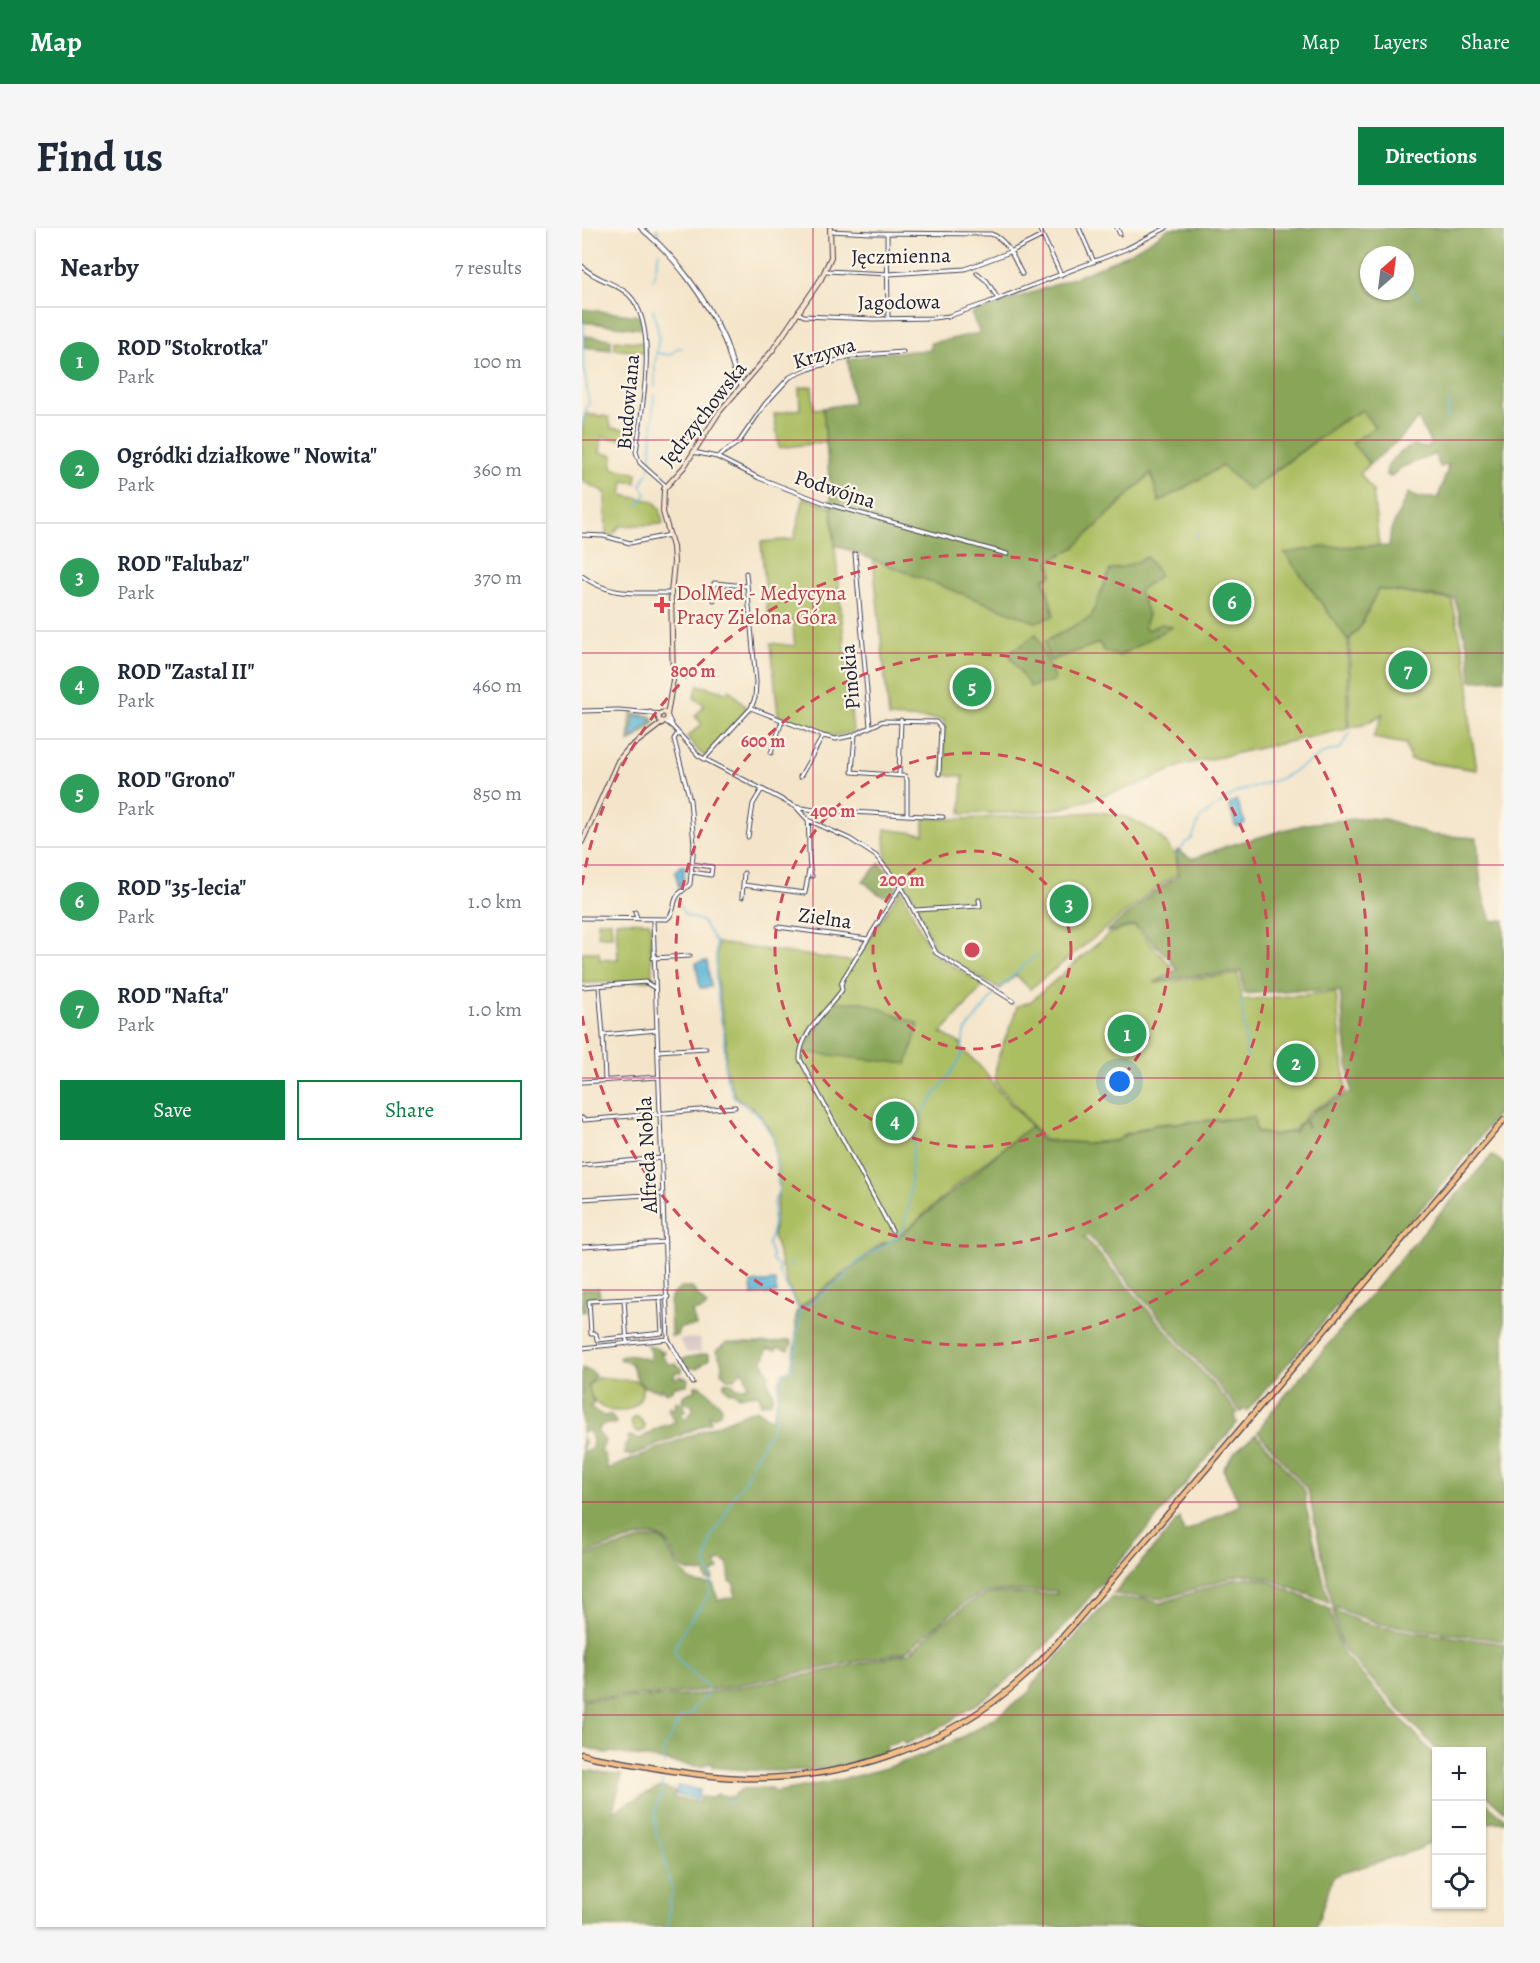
<!DOCTYPE html>
<meta charset="utf-8">
<style>
:root{--surface:#fff;--page:#f6f6f7;--text:#1f2937;--muted:#747a83;--line:#e0e1e3;--accent:#0b8043}
body{margin:0;font-family:Alegreya,serif;background:var(--page);color:var(--text)}
.controls{position:absolute;right:18px;bottom:18px;display:grid;overflow:hidden;border-radius:0px;box-shadow:0 2px 4px #0004}
.controls button{width:54px;height:54px;display:grid;place-items:center;padding:0;border:0;border-bottom:2px solid var(--line);background:var(--surface);color:var(--text);font:30px sans-serif}
.compass{position:absolute;left:778px;top:18px;width:54px;height:54px;border-radius:50%;background:var(--surface);box-shadow:0 2px 4px #0004;rotate:28deg}
.you{position:absolute;left:538px;top:854px;width:21px;height:21px;margin:-15px;border:4px solid #fff;border-radius:50%;background:#1a73e8;box-shadow:0 0 0 9px #1a73e833}
.badge{display:grid;place-items:center;width:39px;height:39px;border-radius:50%;background:var(--accent);color:#fff;font-size:20px;font-weight:700}
.pin{position:absolute;translate:-50% -50%;border:3px solid #fff;box-shadow:0 2px 6px #0006}
.list{margin:0;padding:0;list-style:none}
h2{display:flex;justify-content:space-between;align-items:center;height:78px;margin:0;padding:0 24px;font-size:26px}
h2 small{font-size:20px;font-weight:400;color:var(--muted)}
.list li{display:grid;grid-template-columns:39px 1fr auto;gap:18px;align-items:center;box-sizing:border-box;height:108px;padding:0 24px;border-top:2px solid var(--line)}
.list b{display:block;font-size:22px;white-space:nowrap}
.list p{margin:0;font-size:20px;white-space:nowrap;color:var(--muted)}
.list em{font-size:20px;font-style:normal;color:var(--muted)}
.actions{display:flex;gap:12px;padding:18px 24px}
.actions a{flex:1;padding:14px 0;border:2px solid var(--accent);border-radius:0px;text-align:center;font-size:21px;color:var(--accent)}
.actions .main{background:var(--accent);color:#fff}
.icon{flex:none;width:33px;height:33px;fill:none;stroke:currentColor;stroke-width:2;stroke-linecap:round;stroke-linejoin:round}
.map{position:relative;flex:none;width:922px;height:1699px;overflow:hidden;border-radius:0px}
header{display:flex;align-items:center;gap:36px;box-sizing:border-box;height:84px;padding:0 30px;background:var(--accent);color:#fff}
header strong{font-size:28px}
nav{display:flex;gap:33px;margin-inline-start:auto;font-size:21px}
.intro{display:flex;align-items:center;justify-content:space-between;box-sizing:border-box;height:144px;padding:0 36px}
h1{margin:0;font-size:42px}
.button{padding:15px 27px;border-radius:0px;background:var(--accent);color:#fff;font-size:21px;font-weight:700}
main{display:flex;gap:36px;padding:0 36px}
aside{flex:1;background:var(--surface);border-radius:0px;box-shadow:0 2px 4px #0004}
.map>svg:first-child{display:block}
</style>
<header>
<strong>Map</strong>
<nav><a>Map</a><a>Layers</a><a>Share</a></nav>
</header>
<div class="intro"><h1>Find us</h1><a class="button">Directions</a></div>
<main>
<aside>
<h2>Nearby<small>7 results</small></h2>
<ul class="list">
<li><span class="badge" style="background:#2e9e5b">1</span><div><b>ROD &quot;Stokrotka&quot;</b><p>Park</p></div><em>100 m</em></li>
<li><span class="badge" style="background:#2e9e5b">2</span><div><b>Ogródki działkowe &quot; Nowita&quot;</b><p>Park</p></div><em>360 m</em></li>
<li><span class="badge" style="background:#2e9e5b">3</span><div><b>ROD &quot;Falubaz&quot;</b><p>Park</p></div><em>370 m</em></li>
<li><span class="badge" style="background:#2e9e5b">4</span><div><b>ROD &quot;Zastal II&quot;</b><p>Park</p></div><em>460 m</em></li>
<li><span class="badge" style="background:#2e9e5b">5</span><div><b>ROD &quot;Grono&quot;</b><p>Park</p></div><em>850 m</em></li>
<li><span class="badge" style="background:#2e9e5b">6</span><div><b>ROD &quot;35-lecia&quot;</b><p>Park</p></div><em>1.0 km</em></li>
<li><span class="badge" style="background:#2e9e5b">7</span><div><b>ROD &quot;Nafta&quot;</b><p>Park</p></div><em>1.0 km</em></li>
</ul>
<div class="actions"><a class="main">Save</a><a>Share</a></div>
</aside>
<div class="map">
<svg width="922" height="1699" viewBox="0 0 922 1699">
<rect width="100%" height="100%" fill="#fcf5e5"/>
<filter id="ink" filterUnits="userSpaceOnUse"><feTurbulence type="fractalNoise" baseFrequency=".0167" numOctaves="2"/><feDisplacementMap in="SourceGraphic" scale="12" xChannelSelector="R" yChannelSelector="G"/><feConvolveMatrix kernelMatrix="1 2 1 2 8 2 1 2 1" color-interpolation-filters="sRGB"/></filter>
<filter id="wash" filterUnits="userSpaceOnUse"><feTurbulence type="fractalNoise" baseFrequency=".008" numOctaves="4" result="noise"/><feDisplacementMap in="SourceGraphic" scale="24" xChannelSelector="R" yChannelSelector="G"/><feGaussianBlur stdDeviation="1.35" result="paint"/><feColorMatrix in="noise" values="0 0 0 0 0 0 0 0 0 0 0 0 0 0 0 0 0 1.4 0 .05"/><feComposite in="paint" operator="in"/></filter>
<g filter="url(#wash)">
<rect width="100%" height="100%" fill="#f4e5ca"/>
<!-- industrial -->
<path fill="#d2bfbf" d="M118,1110L119,1124L105,1125L97,1111Z"/>
<!-- green -->
<path fill="#acbe62" stroke="#67704e" stroke-width="1.5" fill-rule="evenodd" d="M33,112L63,115L64,125L33,121Z
M230,158L232,181L241,180L244,214L197,220L192,186L218,181L217,160Z
M780,182L793,199L771,216L788,236L778,245L791,263L797,318L741,319L703,325L766,412L765,501L601,537L555,557L481,580L452,584L379,586L381,548L360,547L362,492L307,489L291,331L453,394L472,387L462,351L470,346L467,333L492,320L569,245L577,274L640,238L668,262L759,194ZM545,338L566,386L562,399L565,402L589,399L537,428L517,415L462,414L510,389L528,342Z
M3,186L27,189L29,200L55,203L53,214L20,209L18,225L31,227L30,240L55,245L54,255L42,253L40,267L71,273L78,280L81,296L38,298L30,308L24,307L23,264L0,253V197Z
M222,269L249,279L271,504L251,508L196,487L189,415L213,418L210,392L186,388L179,314L212,311Z
M796,361L870,372L883,430L888,464V497L895,542L828,532L824,516L791,510L801,486L781,497L767,500L768,411L779,398Z
M116,457L142,464H146L147,461L166,481L123,528L117,524L105,509L120,496L113,488L120,481L122,476L112,470Z
M49,485L69,488L73,493L66,501L47,515Z
M516,584C542,585 577,600 590,624L594,625L595,646L574,660L448,761L434,747L418,761L361,729L353,721L325,657L321,656L304,635L303,601L342,606V590L379,591Z
M319,661L349,725L402,757L359,805L379,816L380,821L402,842L410,855L449,898L377,955L315,1010L308,1014L300,1015L217,1080L205,1056L191,1007L197,958L191,908L177,885L153,868L143,840L144,814L134,745L135,715L273,734Z
M16,693H29L30,708H16Z
M34,693L67,694L69,698L70,751L64,753L0,755V724H17L18,732L36,731Z
M552,698L589,738L590,743L572,755L656,746L660,772L754,764L764,864L727,884L712,903L689,907L674,903L672,889L574,896L543,906L536,912L507,915L462,912L414,855C409,832 430,802 435,778L448,774L528,705Z
M16,1149L54,1153L60,1158C64,1191 8,1192 7,1157Z
M56,1188L63,1198L62,1202L56,1205L51,1201L49,1194L53,1189Z"/>
<!-- forest -->
<path fill="#89a558" stroke="#56644a" stroke-width="1.5" fill-rule="evenodd" d="M587,0H922V451L889,453L887,424L873,371L796,361L779,398L766,412L703,325L741,319L807,318L809,302L826,265L834,269L856,270L867,237L858,239L853,226L818,240L809,249L804,247C804,232 818,225 830,217L844,220L849,217L836,190L819,210L788,236L770,215L793,199L780,182L759,194L667,262L640,238L577,274L569,245L492,320L467,333L470,347L462,351L472,388L453,394L253,317L241,180L271,175L266,131L300,125L349,122L348,115L398,105L389,86C455,61 528,44 587,0ZM787,27H823V63H787Z
M0,81L57,88L59,101L0,94Z
M3,108L29,111V122L2,119Z
M565,329L578,347L557,363L566,386L562,399L565,402L580,396L590,399L537,428L523,424L517,415L468,433L462,414L509,389L528,342L545,338Z
M454,406L473,452L448,459L428,428L431,421L440,417Z
M782,590L803,591L849,607L895,610C897,638 897,668 910,693L922,692V876L886,926L665,1183L661,1181L659,1184L507,1008L502,1009L656,1185L652,1188L655,1195L489,1391L445,1437L406,1468L364,1496L324,1516L320,1512L304,1518L305,1523C282,1531 258,1539 233,1541C199,1545 165,1543 131,1539L129,1534L119,1539L29,1524L26,1526L0,1518V1472L98,1468L125,1465L229,1446L327,1425L358,1397L389,1374L403,1367L413,1365L475,1366L474,1363H413L401,1365L387,1372L372,1383L323,1424L140,1460L92,1466L0,1470V1329L62,1311L76,1310L83,1314L95,1337L108,1352L117,1356H131L136,1372L153,1369L152,1355L148,1354L146,1336L140,1332L133,1335L137,1341L129,1346L131,1352H125L123,1345C118,1344 110,1345 104,1342C91,1336 92,1315 78,1309C63,1303 17,1322 0,1327V1209L3,1214L0,1223L2,1224L8,1222C13,1215 11,1207 5,1202L0,1205V1140L10,1144L13,1148L6,1158L12,1176L8,1179L21,1188L29,1187L34,1194L33,1196H21L15,1203L23,1213L19,1224L22,1226L26,1241L174,1181L190,1192L196,1168L197,1154L201,1145L209,1141L214,1114V1084L301,1016L315,1010L449,898L460,913L507,915L535,913L544,907L574,897L672,889L674,904L691,907L713,904L721,892L726,900L723,891L732,883L769,864L758,763L714,762L662,766L659,744L595,750L573,755L595,742L588,731L553,697L524,704L571,665L596,648L595,622L608,630H613L645,618L724,596Z
M298,635L316,657C306,678 293,664 281,653Z
M252,774H281L337,796L325,836L221,824Z
M910,927L922,936V1413L798,1396L751,1379L726,1262L676,1204L685,1189L843,1002Z
M99,1060H110L125,1078L122,1081L110,1084L114,1098L97,1100L95,1108H89L88,1074L90,1067Z
M0,1061H17L18,1070L4,1072L5,1083L0,1084Z
M208,1112L210,1115L207,1122L196,1119L194,1122L185,1121L181,1134L187,1147L185,1152L191,1166L189,1174L179,1176L177,1166L156,1168L151,1163L147,1164L142,1158V1154L150,1155L155,1160H163L166,1157L162,1145L158,1143L153,1151H146L139,1144L141,1136L134,1123L144,1115H191Z
M64,1117L82,1123V1126L78,1125L86,1136H94L100,1141V1144H93L92,1149L94,1151L98,1148L106,1151L105,1157L92,1158L91,1162L84,1165L80,1160L78,1163L62,1159L56,1153L49,1135L37,1131L38,1128C49,1126 57,1129 67,1132L69,1124Z
M124,1126L127,1127V1131L116,1140H105L100,1134L103,1130Z
M117,1157C126,1164 133,1170 140,1179L138,1185L132,1189L127,1187L129,1194L50,1228L42,1226L43,1217L47,1214L45,1210L48,1208C61,1215 62,1207 73,1201C78,1198 87,1197 93,1194L86,1181L88,1178L92,1182L94,1180L93,1175L95,1173L103,1179V1183L98,1186L104,1191L111,1182L110,1177L100,1174L101,1168L109,1164H113V1158Z
M674,1206L723,1263L724,1279L747,1375L685,1350L663,1346L649,1349L581,1371L531,1366L598,1290L602,1305L658,1277L641,1241L653,1224Z
M665,1349L684,1352L748,1381L756,1414L763,1428L854,1529V1611L837,1621L751,1648L734,1699H0V1542L40,1547L31,1583L78,1559L93,1563L91,1570L118,1574L119,1569L130,1570L134,1566L150,1569L160,1561L190,1560L192,1564C266,1552 340,1536 404,1495C420,1486 434,1474 449,1463V1458L529,1370L562,1371L579,1375L649,1352Z
M751,1382L777,1393L797,1399L922,1416V1583L900,1563V1524L856,1523L765,1425L758,1414Z
M900,1571L922,1590V1594L900,1595Z"/>
<!-- water -->
<path fill="#5ab4d8" stroke="#3e6b8a" stroke-width="1.5" d="M52,488L66,489L70,493L49,512Z
M654,572L663,594L662,596L656,599L653,597L647,577Z
M99,638H103L101,657L97,660L93,643Z
M121,733H125L129,759L118,760L114,735Z
M193,1053L195,1065L170,1067L169,1055Z
M95,1558L118,1562L116,1571L94,1567Z"/>
<g fill="none" stroke-linecap="round" stroke-linejoin="round">
<!-- stream -->
<path stroke="#5ab4d8" stroke-width="1.5" d="M75,0L76,12
M71,51L77,24
M828,59L831,63
M834,67L837,70
M71,81L77,107L73,136V159
M917,108L922,106
M74,125L88,127L96,120H100
M864,191L867,174
M0,198L7,174L1,133L2,93
M68,241L72,167
M56,277L64,266L59,257L66,245
M614,308L617,304
M599,622L603,615L610,611L618,590L655,564L700,550L744,524L758,521L769,504
M595,629L597,625
M96,670V674L103,687L120,693L134,715V755L139,794L142,801L143,842L145,853L152,869L168,882L175,885L191,909L197,962L192,974L190,1005L186,1016L190,1027V1032L198,1039L196,1043L217,1082L216,1103L214,1108L215,1120L211,1125L212,1132L209,1135V1143L201,1144L199,1153L196,1156L197,1161L195,1167L196,1171L193,1173L195,1181L190,1200L168,1239L160,1258L151,1268L142,1289L130,1307L123,1337L128,1347V1365L100,1404L92,1423L99,1435L126,1460
M416,761L455,726
M659,772L661,786
M661,788L663,807
M663,809L665,830
M313,1011C335,991 325,929 334,901C341,876 367,853 378,830C382,822 379,812 383,804L413,765
M206,1033L211,1039
M218,1083L261,1050C267,1036 299,1019 311,1012
M82,1537L81,1526L83,1519L99,1489L110,1486L111,1480L127,1465
M80,1549L81,1545
M80,1553L79,1569L75,1574L73,1590L74,1608L80,1615L86,1652L91,1662
M143,1575L152,1573
M86,1699L88,1671L90,1665"/>
</g>
</g>
<g filter="url(#ink)">
<g fill="none" stroke-linecap="round" stroke-linejoin="round">
<defs>
<path id="minor" d="M457,0L479,47
M497,0L512,34
M535,0L538,6
M248,3L289,5L409,6C425,11 432,31 440,46
M305,5L306,91
M0,38C12,52 34,54 47,67C78,98 59,184 54,224L58,235L84,258
M244,43L307,46L383,41L428,24L460,8
M395,45L405,53L416,71
M216,85L222,88L291,91L351,90L367,88L405,75L544,21L584,0
M111,224L135,229L177,250L245,276L425,326
M135,229L157,214L183,176L208,149L227,141L269,128L321,124
M0,307L22,308L48,315L88,307
M273,326L288,498
M0,348C30,370 55,364 89,365
M132,372V355L164,358
M169,480L241,508L254,511L269,508L301,493L354,494L359,500L357,546
M0,483L37,482L79,486
M68,484L77,489
M86,489L91,499L117,528L214,579L232,582L361,589
M83,493L91,499
M273,506L270,544L323,548L325,552V587
M189,525L200,493
M122,531L169,480L173,470L174,454L164,345
M317,547L319,492
M218,549L241,508
M215,580L226,592L268,611L294,628L319,658L354,725L431,773
M226,592C228,606 225,639 230,648
M166,609L171,576L180,561
M110,644L129,647L130,639L111,636
M161,657L223,665L227,642
M160,669L162,645
M333,682L398,678L397,672
M53,684L55,690
M0,690L85,691C94,684 90,674 96,667C99,663 105,660 108,656L112,616L108,572L92,511L96,505
M71,691L86,1111L111,1155
M196,699L286,711
M71,730L108,728
M17,758L21,807
M0,759L63,754L73,760
M76,823L124,820
M23,852L21,807L75,802
M0,854L76,849
M0,890L2,892L153,879
M0,937L79,930
M0,971L80,966
M310,1003L218,831C217,805 246,782 260,762L259,757L261,751L319,658
M0,1019L83,1014
M78,1069L80,1105L15,1112L14,1106H9L7,1073L86,1069
M42,1071L45,1116
M0,1120L86,1111"/>
<path id="tertiary" d="M59,0C94,29 123,69 142,111C149,126 150,145 160,158"/>
<path id="secondary" d="M76.5 489a4.5 4.5 0 1 1 9 0a4.5 4.5 0 1 1-9 0Z
M85,487L91,452L89,365L92,334L91,319L81,284L82,261L102,239L138,183L190,123L239,51L249,29L248,0
M0,614L36,533L46,521L81,494"/>
<path id="primary" d="M0,1526L10,1529C59,1537 108,1548 158,1550C262,1553 364,1519 442,1449C462,1431 480,1410 498,1389L922,892"/>
</defs>
<!-- minor casing -->
<use href="#minor" stroke="#423f50" stroke-width="5"/>
<!-- tertiary casing -->
<use href="#tertiary" stroke="#423f50" stroke-width="6"/>
<!-- secondary casing -->
<use href="#secondary" stroke="#423f50" stroke-width="6"/>
<!-- primary casing -->
<use href="#primary" stroke="#423f50" stroke-width="7"/>
<!-- minor -->
<use href="#minor" stroke="#fff" stroke-width="3"/>
<!-- tertiary -->
<use href="#tertiary" stroke="#fff" stroke-width="4"/>
<!-- secondary -->
<use href="#secondary" stroke="#fbe5cf" stroke-width="4"/>
<!-- primary -->
<use href="#primary" stroke="#f6be87" stroke-width="4.5"/>
</g>
</g>
<!-- grid -->
<path fill="none" stroke="#c2185b" stroke-width="1.5" stroke-opacity="0.55" d="M231,0V1699M461,0V1699M692,0V1699M0,212H922M0,425H922M0,637H922M0,850H922M0,1062H922M0,1274H922M0,1487H922"/>
<!-- distance rings -->
<g fill="none" stroke="#d1495b" stroke-width="3" stroke-dasharray="10 8">
<circle cx="390" cy="722" r="99"/>
<circle cx="390" cy="722" r="197"/>
<circle cx="390" cy="722" r="296"/>
<path d="M0 657A395 395 0 1 1 0 787"/>
</g>
<!-- markers -->
<path fill="#e0444e" stroke="#fcf5e5" stroke-width="2" d="M77 368h6v6h6v6h-6v6h-6v-6h-6v-6h6z"/>
<g text-anchor="middle" dominant-baseline="central" stroke-width="4.5" stroke-linejoin="round" paint-order="stroke">
<!-- street labels -->
<g font-size="21" fill="#22223b" stroke="#fcf5e5">
<text transform="translate(319 28) rotate(-1)">Jęczmienna</text>
<text transform="translate(317 74) rotate(-1)">Jagodowa</text>
<text transform="translate(242 125) rotate(-17)">Krzywa</text>
<text transform="translate(46 174) rotate(-85)">Budowlana</text>
<text transform="translate(121 186) rotate(-52)">Jędrzychowska</text>
<text transform="translate(253 261) rotate(18)">Podwójna</text>
<text transform="translate(268 449) rotate(-95)">Pinokia</text>
<text transform="translate(243 690) rotate(8)">Zielna</text>
<text transform="translate(65 927) rotate(-93)">Alfreda Nobla</text>
</g>
<!-- health labels -->
<g font-size="21" fill="#be3a42" stroke="#fcf5e5" text-anchor="start">
<text x="94" y="365">DolMed - Medycyna<tspan x="94" dy="24">Pracy Zielona Góra</tspan></text>
</g>
</g>
<circle cx="390" cy="722" r="9" fill="#d1495b" stroke="#fcf5e5" stroke-width="3"/>
<g font-size="18" text-anchor="middle" font-weight="bold" fill="#d1495b" stroke="#fcf5e5" stroke-width="4.5" stroke-linejoin="round" paint-order="stroke">
<text x="111" y="449">800 m</text>
<text x="181" y="519">600 m</text>
<text x="251" y="589">400 m</text>
<text x="320" y="658">200 m</text>
</g>
</svg>
<div class="controls">
<button>+</button>
<button>−</button>
<button><svg class="icon" aria-label="locate" viewBox="0 0 24 24"><circle cx="12" cy="12" r="6"/><path d="M12 2v4M12 18v4M2 12h4M18 12h4"/></svg></button>
</div>
<svg class="compass" viewBox="-18 -18 36 36"><path d="M0-13l5 13h-10z" fill="#e53935"/><path d="M0 13l5-13h-10z" fill="#747a83"/></svg>
<div class="you"></div>
<div class="pin badge" style="left:545px;top:806px;background:#2e9e5b">1</div>
<div class="pin badge" style="left:714px;top:835px;background:#2e9e5b">2</div>
<div class="pin badge" style="left:487px;top:676px;background:#2e9e5b">3</div>
<div class="pin badge" style="left:313px;top:893px;background:#2e9e5b">4</div>
<div class="pin badge" style="left:390px;top:459px;background:#2e9e5b">5</div>
<div class="pin badge" style="left:650px;top:374px;background:#2e9e5b">6</div>
<div class="pin badge" style="left:826px;top:442px;background:#2e9e5b">7</div>
</div>
</main>
